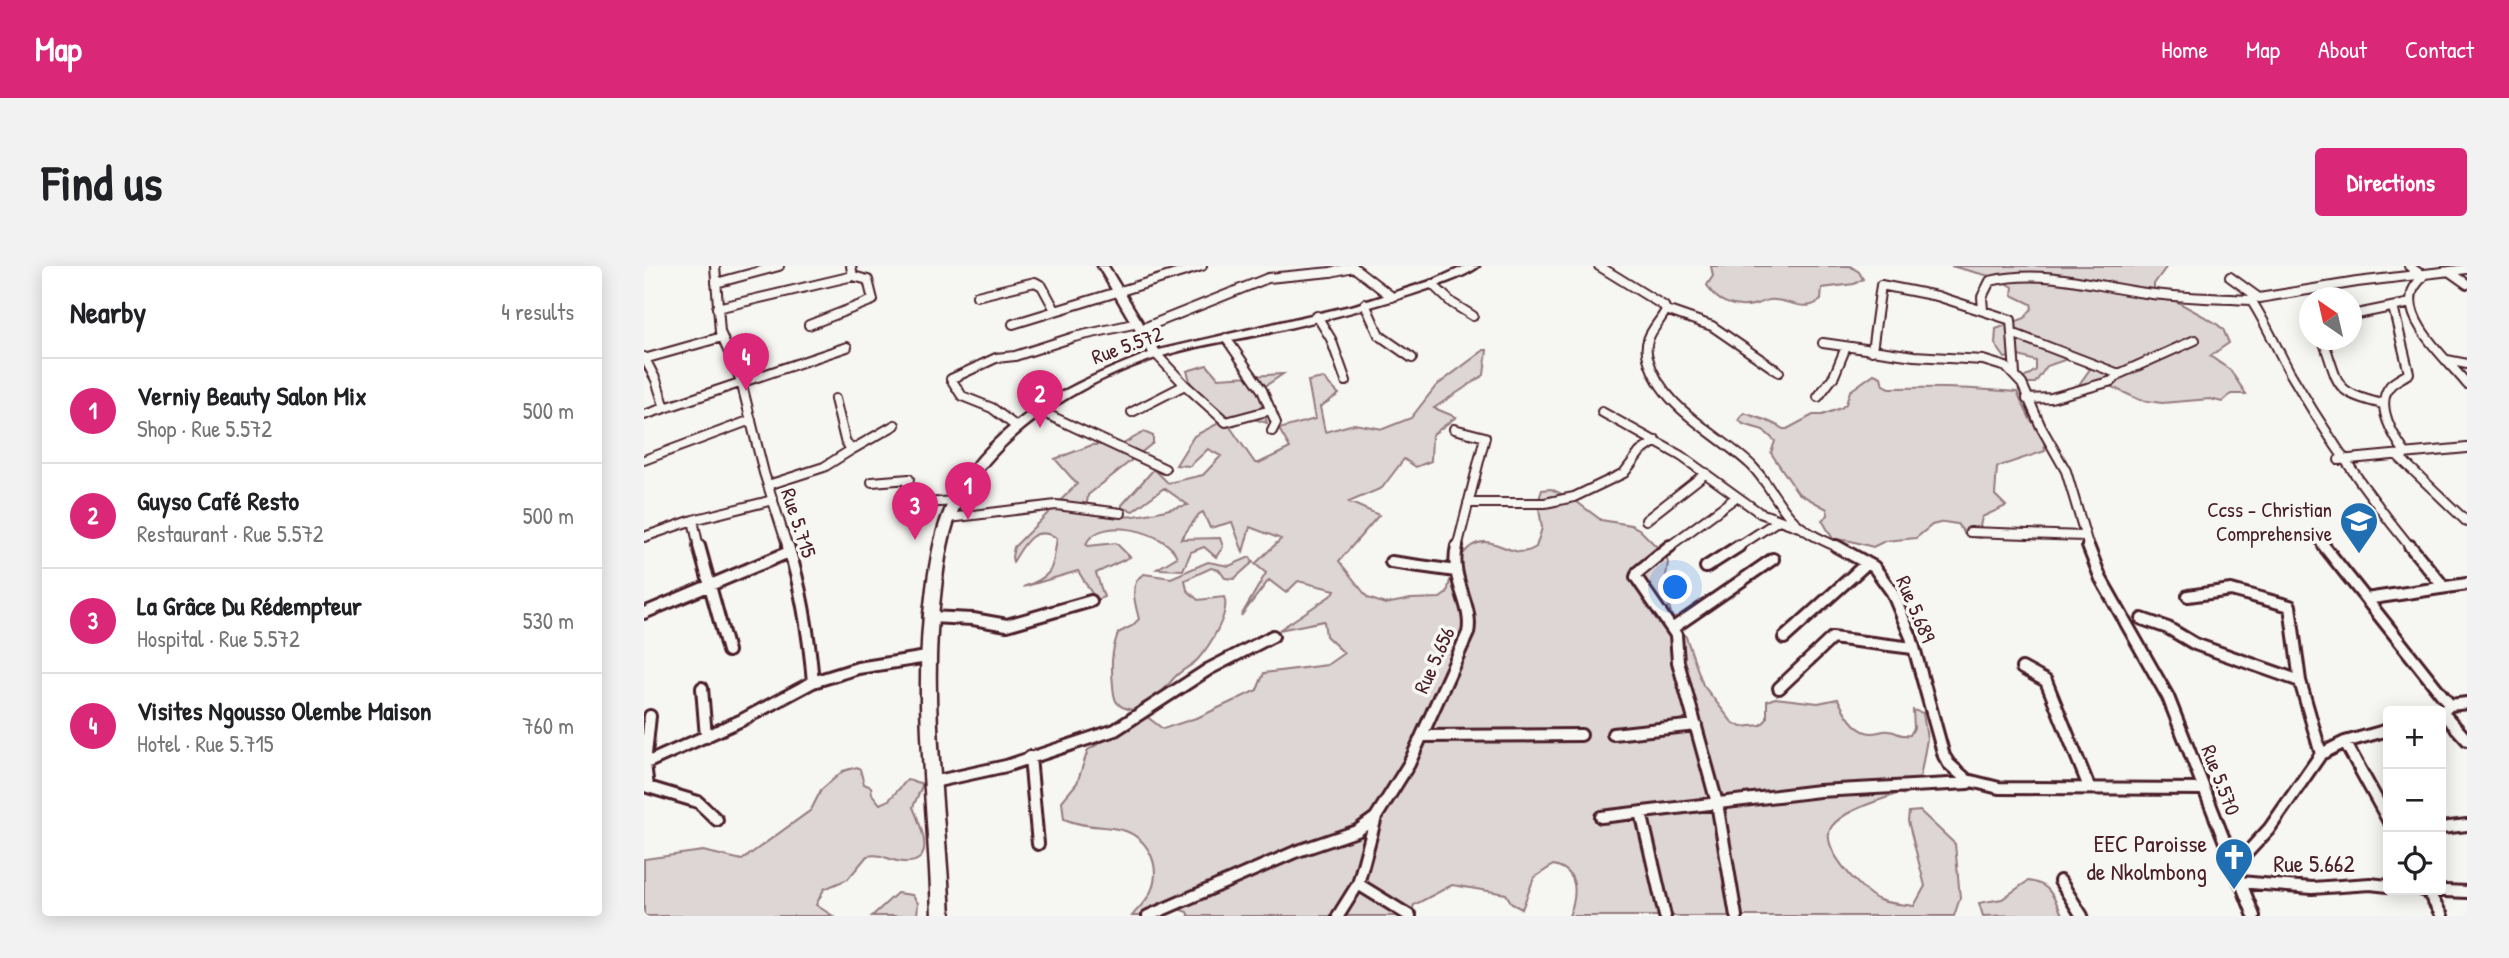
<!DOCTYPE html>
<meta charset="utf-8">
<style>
:root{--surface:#fff;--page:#f2f2f2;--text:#202124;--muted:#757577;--line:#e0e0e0;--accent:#db2777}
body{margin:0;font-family:"Patrick Hand",sans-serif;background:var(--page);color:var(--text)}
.controls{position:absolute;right:21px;bottom:21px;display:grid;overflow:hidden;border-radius:7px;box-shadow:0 4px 18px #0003}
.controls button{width:63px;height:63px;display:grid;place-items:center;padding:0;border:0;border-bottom:2px solid var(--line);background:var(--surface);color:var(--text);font:35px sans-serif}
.compass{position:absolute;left:1655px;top:21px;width:63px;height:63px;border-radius:50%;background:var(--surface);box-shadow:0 4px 18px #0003;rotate:326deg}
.you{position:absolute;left:1032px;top:322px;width:24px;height:24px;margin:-18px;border:5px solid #fff;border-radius:50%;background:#1a73e8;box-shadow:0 0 0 10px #1a73e833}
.badge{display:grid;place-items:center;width:46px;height:46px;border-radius:50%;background:var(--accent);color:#fff;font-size:23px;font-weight:700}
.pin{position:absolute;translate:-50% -58px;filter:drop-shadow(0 2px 4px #0008)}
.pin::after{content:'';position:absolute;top:37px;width:24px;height:21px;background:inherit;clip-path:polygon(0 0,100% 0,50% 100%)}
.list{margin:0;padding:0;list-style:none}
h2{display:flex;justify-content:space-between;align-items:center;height:91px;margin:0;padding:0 28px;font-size:30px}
h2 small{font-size:23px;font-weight:400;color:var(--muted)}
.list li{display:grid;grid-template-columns:46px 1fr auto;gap:21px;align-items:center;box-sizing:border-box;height:105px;padding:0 28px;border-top:2px solid var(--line)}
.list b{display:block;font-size:26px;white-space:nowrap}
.list p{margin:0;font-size:23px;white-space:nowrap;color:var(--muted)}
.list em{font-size:23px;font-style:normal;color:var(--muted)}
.icon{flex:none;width:38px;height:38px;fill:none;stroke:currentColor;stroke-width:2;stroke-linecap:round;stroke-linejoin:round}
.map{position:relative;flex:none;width:1823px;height:650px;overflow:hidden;border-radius:7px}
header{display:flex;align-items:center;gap:42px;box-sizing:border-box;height:98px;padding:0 35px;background:var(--accent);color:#fff}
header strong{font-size:33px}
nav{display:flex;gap:38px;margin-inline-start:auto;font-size:24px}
.intro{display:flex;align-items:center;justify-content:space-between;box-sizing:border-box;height:168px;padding:0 42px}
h1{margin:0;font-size:49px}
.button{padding:18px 32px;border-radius:7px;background:var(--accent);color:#fff;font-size:24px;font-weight:700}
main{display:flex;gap:42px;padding:0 42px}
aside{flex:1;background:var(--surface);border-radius:7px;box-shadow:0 4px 18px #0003}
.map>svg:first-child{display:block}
</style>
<header>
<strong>Map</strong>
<nav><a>Home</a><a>Map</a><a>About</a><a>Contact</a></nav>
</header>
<div class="intro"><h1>Find us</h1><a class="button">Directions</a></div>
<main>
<aside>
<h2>Nearby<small>4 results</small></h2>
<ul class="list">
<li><span class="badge">1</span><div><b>Verniy Beauty Salon Mix</b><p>Shop · Rue 5.572</p></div><em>500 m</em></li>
<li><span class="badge">2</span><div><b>Guyso Café Resto</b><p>Restaurant · Rue 5.572</p></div><em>500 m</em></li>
<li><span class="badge">3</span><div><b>La Grâce Du Rédempteur</b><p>Hospital · Rue 5.572</p></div><em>530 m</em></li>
<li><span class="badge">4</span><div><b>Visites Ngousso Olembe Maison</b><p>Hotel · Rue 5.715</p></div><em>760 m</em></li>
</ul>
</aside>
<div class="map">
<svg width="1823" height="650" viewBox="0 0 1823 650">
<rect width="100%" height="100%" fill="#f6f6f2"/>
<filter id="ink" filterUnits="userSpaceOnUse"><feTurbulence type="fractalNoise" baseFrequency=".0143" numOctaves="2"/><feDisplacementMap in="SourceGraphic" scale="14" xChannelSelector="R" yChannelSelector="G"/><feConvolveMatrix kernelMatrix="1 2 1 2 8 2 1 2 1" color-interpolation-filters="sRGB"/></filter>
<g filter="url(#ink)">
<!-- green -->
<path fill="#ddd6d5" stroke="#947a80" stroke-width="2" d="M1067,0H1206L1215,6L1219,13L1210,18L1178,22L1177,34C1160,48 1143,32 1125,34C1120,35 1114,38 1109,39C1091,43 1071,36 1063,19L1069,10Z
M1307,0H1523L1510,18V23L1570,56L1579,63L1585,77L1566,90L1586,104L1602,128H1587L1578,136L1566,133L1518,137L1496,134L1466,120H1434L1446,103L1426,92L1403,100L1391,117H1381L1380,112L1392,104V95L1375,90L1361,92L1351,78L1352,63L1381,52L1388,42L1387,38L1368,29L1369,21L1353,12Z
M840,84H843L840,109L790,142L812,151L788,169L787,195L772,201L760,193L738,222L705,236L735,249L695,295L724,332L741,338L767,333L796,332L803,327C807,306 821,267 851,278C866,283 877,291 892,281L898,262L894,236L898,224L907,223L929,233L957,254L987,259L995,263L1022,290L1024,297L1020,323L1028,350L1042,371L1059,419L1088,456L1097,461L1117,459L1123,453V435L1131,432L1174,437L1194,433C1200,446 1211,467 1228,467C1233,467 1240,464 1245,465C1255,466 1254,471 1266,469L1270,462L1269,444L1279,447L1283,473L1275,518L1261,529L1255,527C1235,535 1202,543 1188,560C1173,580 1217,624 1233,633C1243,638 1259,638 1270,640L1281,620L1264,555L1265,546L1276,545L1311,578L1316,632L1310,650H925C933,630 936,604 909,599L890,612L878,643L868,638L862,628L808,619L770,639L766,650H545L543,646L524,639L505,650H488C493,643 501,637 505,629C520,604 505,571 478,564C457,559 441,562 420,553L418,535L433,517L444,484L502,450L519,463L555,451L613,424L620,407L683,399L700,387L682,370L680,355L635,364L689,328L691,324L654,315L642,327L625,314L597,350L622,307L611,298L637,273L606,261L599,286L588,256L566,262L559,246L555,248L537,273L576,272L579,281L572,291L560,281L547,286L539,304L513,303L533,291C524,266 456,248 442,278L444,280L472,277L486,291L452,307L460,331L452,334L434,305L379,321C411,310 408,303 413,272C389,258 380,278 369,296L368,291L370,281L433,218L411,193L448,179L479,178L500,166L509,170V177L444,229L443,237C466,264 515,244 544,239L520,222L489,245L478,242V239L510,203L524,217L559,209L577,190L564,183L546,200L532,199L550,170L579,155L549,125L543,105L563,99L574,112L639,108L614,125L623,157L607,152L586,161L611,197H615L646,182L635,163L671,153L664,115L679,112L695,128L676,141L681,166L710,158L739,163L767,152L792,120Z
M1230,108L1237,111L1239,119L1246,122C1288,121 1330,122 1373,126L1386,153L1399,169L1401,185L1353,201L1351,229L1362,240L1338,251L1336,260L1343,268L1337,272L1323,270L1313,258L1300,256L1288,259L1272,272L1241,275L1229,281L1207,275L1189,273L1178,254L1184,249L1183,243L1154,227L1127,187L1131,175L1119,164L1099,158L1095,154L1100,147C1114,152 1126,154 1139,163H1143L1169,149H1178L1197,142L1202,138L1206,125Z
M606,291L609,296L590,313L581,312L575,304L567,302L541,314L543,324L554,334L580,331C587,346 565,381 554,393C548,400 539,403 532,410C519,423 503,451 481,442C470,438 470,430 469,420C467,400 467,387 474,367L488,360L495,353C491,338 484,316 500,308L527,312L564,296L585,300Z
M213,501L216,503L220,518L227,521L228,528L236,538L245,534L263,514L277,517L278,520L269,541C276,558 295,599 259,596C244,595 241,587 223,590L204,613L180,623L172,639L189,650H0V593L59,585L98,594L167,544L177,524L199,505Z
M1384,615C1407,618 1408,629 1418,648L1339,650L1335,637L1358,633Z
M253,627L268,629L274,637L273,650H228Z"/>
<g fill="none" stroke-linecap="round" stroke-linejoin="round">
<defs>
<path id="street-far1" d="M71,0L76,66L97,115L120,207L144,282
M708,0L748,31
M955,0L1020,40L1022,44C1013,61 998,71 1004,92C1017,142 1072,166 1107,199C1123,215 1131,234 1146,251C1159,266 1178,274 1196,282
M1765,0L1779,10C1776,14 1771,19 1769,24C1757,55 1806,96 1823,118
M1806,6L1823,18
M1586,11L1615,32L1713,16L1823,3
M72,17L135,0
M788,18L808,37L829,50
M333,30L391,16L398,20L411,44
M1612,31L1607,34C1622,57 1632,81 1645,105C1681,167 1722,227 1767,282
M721,38L735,69L768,92
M1749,41L1765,107C1760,111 1750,115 1746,120C1730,140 1750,171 1762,188
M73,42L209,10
M1022,44L1068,60L1135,106
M1339,44L1338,31L1346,15C1397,3 1444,18 1494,26C1532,32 1569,32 1607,34
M1708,49L1767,37
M673,50L687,73L702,115
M369,58L558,0
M165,59L229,34L224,14L209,10L207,0
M497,63L624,12L687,6L709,1
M1368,67L1475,108
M582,72L618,124L632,157L628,165
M1679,74C1696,120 1688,126 1739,138
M1179,77L1270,90L1339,94L1362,101L1378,118L1397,161L1422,205L1445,282
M1228,85L1237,19L1293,30L1367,54L1371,108
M0,91L12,114L21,142L203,81
M0,93L78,71
M1803,94L1823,98
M541,119L582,156L627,144
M1174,131L1190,110L1202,81
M1383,133L1407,132L1468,115L1475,108L1551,74
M396,145L521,203
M488,146L541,119L512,88
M958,146L1037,190L1116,247L1155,261
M0,149L21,142
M374,162L348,142L318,130L307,113L352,92L371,90L430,71L494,57
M810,163L841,171L813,282
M207,184L251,159
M1753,189L1823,256
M0,194L107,154
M1695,194L1823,182
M228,216L265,213L259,235L261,238L313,235
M124,219L180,201L207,184L201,174L191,133
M824,237H901L930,231L980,207L996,186L1012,175
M305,252L412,239L477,247
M49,254L55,282
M1002,254L1062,207
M1326,266L1440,270
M1671,269L1681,282
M0,271L49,254L129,234
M1023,282L1091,232
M1092,282L1132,256"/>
<path id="street" d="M55,280L84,385
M144,280C158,324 165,369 169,416L214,402L283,391
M1026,280L994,306L992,311L1032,369L1034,396L1073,537L1092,650
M1192,280L1230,301L1248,326L1267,371L1300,490L1305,498L1323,514L1355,522L1560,523
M1444,280L1457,313L1524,431L1610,650
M1680,280L1806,439L1797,447
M1766,280L1800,321
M747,296L812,305
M1062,301L1095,280
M1544,330L1587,324L1646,340L1656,415L1677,488
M1722,333L1823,318
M0,347L145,286
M285,351L329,353L363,359L447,335
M1498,353L1524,362L1551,378L1656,415
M1029,362L1129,293
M1140,372L1223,297
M1378,402L1402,415L1445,521
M58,422L62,471
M1135,422L1188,372L1269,382
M1806,439L1823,437
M1798,446L1823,474
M6,450L1,498L4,521L54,536L73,554
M969,468L1052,459
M778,470L937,469
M1701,476L1744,554
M386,491L394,578
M0,498L98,454L169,416
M289,516L362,500L471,464L565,403L629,370
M997,546L1021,650
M957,551L1175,525L1324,517
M1797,562L1823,559
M1589,602L1625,563L1677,488L1701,476L1744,464
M1416,615L1438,650
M1596,616L1668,622L1726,618L1744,620
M714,618L766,650
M1779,624L1823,626
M1783,624L1798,650
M504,650L651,586L713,565L731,552
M694,650L714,618L732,551L765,498L824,367C830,339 805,314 813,280"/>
<path id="secondary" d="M454,0H464L515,84L711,39L790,14L821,0H835C823,10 802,16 787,22C732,41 676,55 619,68C584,75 548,80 515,91C440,115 352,166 316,240C304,265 300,295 297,322C283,431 301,541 306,650H288C285,541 268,431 283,322C286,298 290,272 299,249C312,215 338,184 366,161C406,127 457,106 505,87Z"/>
</defs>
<!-- street-far1 casing -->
<use href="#street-far1" stroke="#4a1f2b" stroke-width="12"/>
<!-- street casing -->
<use href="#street" stroke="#4a1f2b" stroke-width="16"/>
<!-- secondary casing -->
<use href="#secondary" stroke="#4a1f2b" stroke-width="5"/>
<!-- street-far1 -->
<use href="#street-far1" stroke="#f6f6f2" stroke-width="8"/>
<!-- street -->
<use href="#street" stroke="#f6f6f2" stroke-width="10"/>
<!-- secondary -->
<use href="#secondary" fill="#f6f6f2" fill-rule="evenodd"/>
</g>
</g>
<!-- icons -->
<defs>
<symbol id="school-pin" viewBox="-11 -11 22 30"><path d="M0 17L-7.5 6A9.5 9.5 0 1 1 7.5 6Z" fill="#1f6fb2" stroke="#f6f6f2"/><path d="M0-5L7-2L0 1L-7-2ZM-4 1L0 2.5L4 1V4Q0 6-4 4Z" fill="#fff"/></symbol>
<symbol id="church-pin" viewBox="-11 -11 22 30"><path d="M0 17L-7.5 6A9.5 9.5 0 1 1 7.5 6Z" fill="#1f6fb2" stroke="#f6f6f2"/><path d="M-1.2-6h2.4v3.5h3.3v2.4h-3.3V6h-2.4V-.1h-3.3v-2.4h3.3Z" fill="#fff"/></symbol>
</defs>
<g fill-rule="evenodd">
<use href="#school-pin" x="1693" y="233" width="44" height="60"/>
<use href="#church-pin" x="1568" y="569" width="44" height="60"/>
</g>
<g text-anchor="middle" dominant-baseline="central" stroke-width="7" stroke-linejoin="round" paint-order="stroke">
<!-- street labels -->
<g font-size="21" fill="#4a1f2b" stroke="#f6f6f2">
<text transform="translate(483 79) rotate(-20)">Rue 5.572</text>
<text transform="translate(155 257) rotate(72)">Rue 5.715</text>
<text transform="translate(1272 343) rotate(67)">Rue 5.689</text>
<text transform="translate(790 394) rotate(-66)">Rue 5.656</text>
<text transform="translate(1577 514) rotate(69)">Rue 5.570</text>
</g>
<!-- poi labels -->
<g font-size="21" fill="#4a1f2b" stroke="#f6f6f2" text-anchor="end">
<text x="1688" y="243">Ccss - Christian<tspan x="1688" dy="24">Comprehensive</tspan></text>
</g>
<!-- near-poi labels -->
<g font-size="24" fill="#4a1f2b" stroke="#f6f6f2" text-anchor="end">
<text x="1563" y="577">EEC Paroisse<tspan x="1563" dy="28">de Nkolmbong</tspan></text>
</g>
<!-- near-street labels -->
<g font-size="24" fill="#4a1f2b" stroke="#f6f6f2">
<text x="1670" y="597">Rue 5.662</text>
</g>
</g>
</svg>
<div class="controls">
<button>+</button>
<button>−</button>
<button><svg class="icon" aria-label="locate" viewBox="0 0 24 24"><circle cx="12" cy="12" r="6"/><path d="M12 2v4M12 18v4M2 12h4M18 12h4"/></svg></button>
</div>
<svg class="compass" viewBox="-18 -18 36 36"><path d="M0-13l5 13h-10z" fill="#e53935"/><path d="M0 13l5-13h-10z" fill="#757577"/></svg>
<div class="you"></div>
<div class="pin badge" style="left:324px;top:254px">1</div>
<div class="pin badge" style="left:396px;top:162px">2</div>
<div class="pin badge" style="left:271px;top:274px">3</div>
<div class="pin badge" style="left:102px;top:125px">4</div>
</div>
</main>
